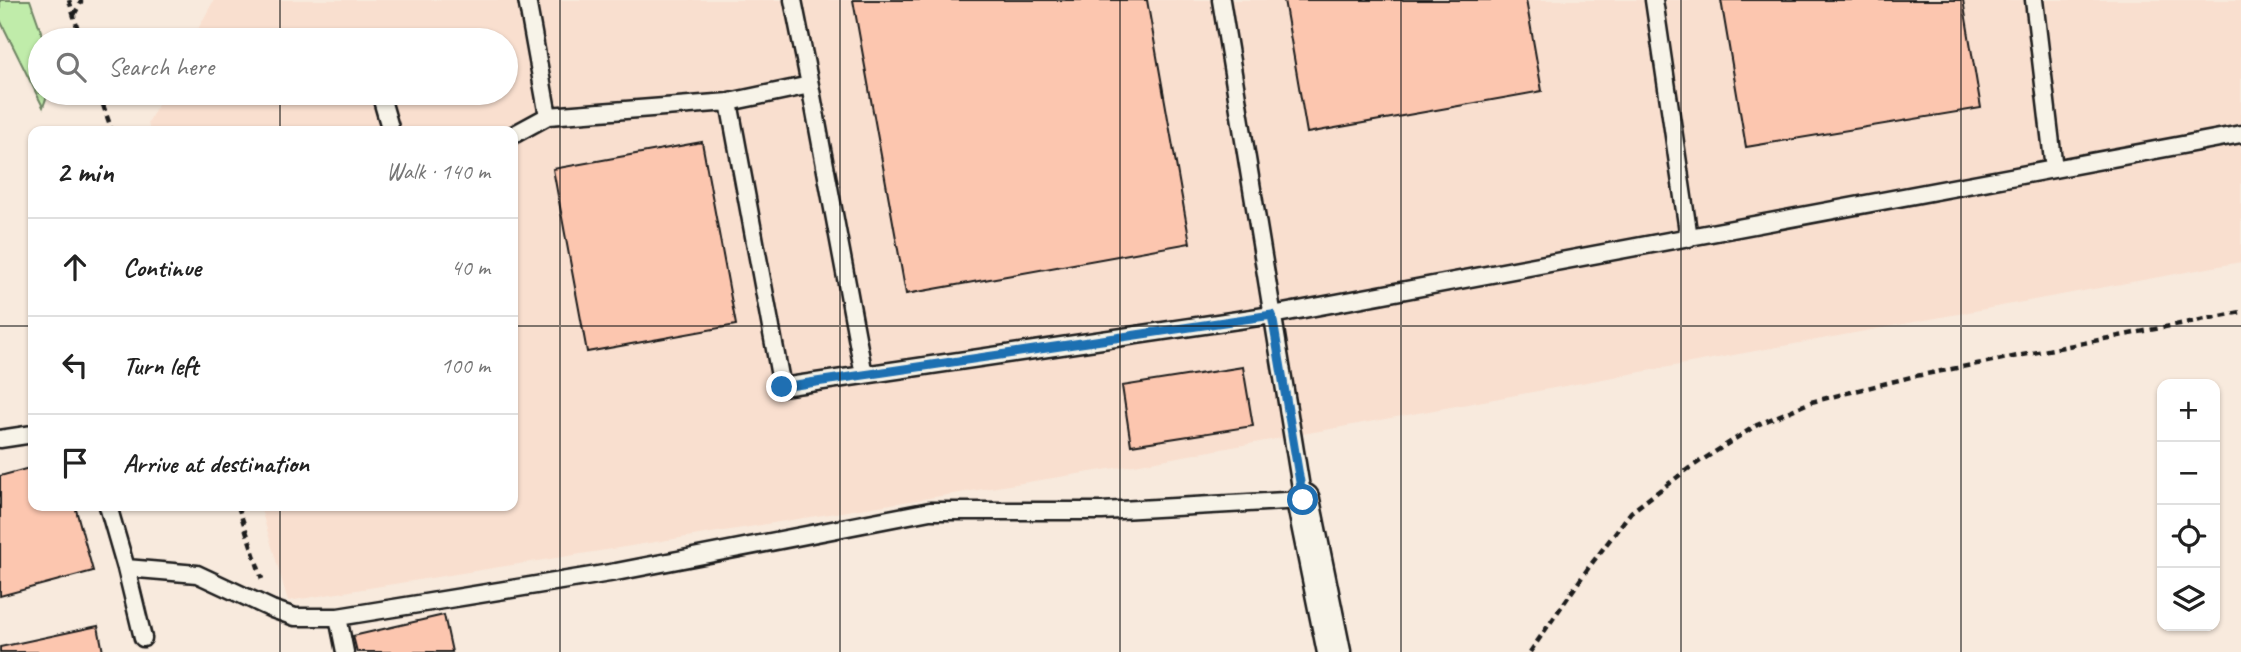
<!DOCTYPE html>
<meta charset="utf-8">
<style>
:root{--surface:#fff;--page:#f6f6f6;--text:#222;--muted:#767676;--line:#e0e0e0}
body{margin:0;font-family:Caveat,sans-serif;background:var(--page);color:var(--text)}
.controls{position:absolute;right:21px;bottom:21px;display:grid;overflow:hidden;border-radius:14px;box-shadow:0 2px 5px #0004}
.controls button{width:63px;height:63px;display:grid;place-items:center;padding:0;border:0;border-bottom:2px solid var(--line);background:var(--surface);color:var(--text);font:35px sans-serif}
.stop{position:absolute;width:21px;height:21px;margin:-16px;border:5px solid #1f6fb2;border-radius:50%;background:#fff}
.stop.end{background:#1f6fb2;border-color:#fff;box-shadow:0 2px 7px #0008}
.list{margin:0;padding:0;list-style:none}
h2{display:flex;justify-content:space-between;align-items:center;height:91px;margin:0;padding:0 28px;font-size:30px}
h2 small{font-size:23px;font-weight:400;color:var(--muted)}
.list li{display:grid;grid-template-columns:46px 1fr auto;gap:21px;align-items:center;box-sizing:border-box;height:98px;padding:0 28px;border-top:2px solid var(--line)}
.list b{display:block;font-size:26px;white-space:nowrap}
.list em{font-size:23px;font-style:normal;color:var(--muted)}
.icon{flex:none;width:38px;height:38px;fill:none;stroke:currentColor;stroke-width:2;stroke-linecap:round;stroke-linejoin:round}
.map{position:relative;flex:none;width:2241px;height:652px;overflow:hidden}
.search{position:absolute;background:var(--surface);box-shadow:0 2px 5px #0004;left:28px;top:28px;width:490px;height:77px;display:flex;align-items:center;gap:18px;box-sizing:border-box;padding:0 24px;border-radius:38px;color:var(--muted);font-size:26px}
.panel{position:absolute;background:var(--surface);box-shadow:0 2px 5px #0004;left:28px;top:126px;width:490px;height:385px;border-radius:14px}
.map>svg:first-child{display:block}
</style>
<div class="map">
<svg width="2241" height="652" viewBox="0 0 2241 652">
<rect width="100%" height="100%" fill="#f8eadd"/>
<filter id="ink" filterUnits="userSpaceOnUse"><feTurbulence type="fractalNoise" baseFrequency=".0143" numOctaves="2"/><feDisplacementMap in="SourceGraphic" scale="14" xChannelSelector="R" yChannelSelector="G"/><feConvolveMatrix kernelMatrix="1 2 1 2 8 2 1 2 1" color-interpolation-filters="sRGB"/></filter>
<g filter="url(#ink)">
<!-- built -->
<path fill="#f9dfcf" d="M214,0H2241V262L1140,464L288,601L260,506H513V131H150L148,123L164,93H506V40H192Z"/>
<!-- green -->
<path fill="#c0ecaa" stroke="#6e8463" stroke-width="2" d="M0,0H30L44,40H40V93H48L43,107L0,20Z"/>
<!-- building -->
<path fill="#fcc6af" stroke="#1c1c1c" stroke-width="2" d="M853,0H1147L1190,243L906,294Z
M1284,0H1526L1542,91L1307,133Z
M1721,0H1963L1981,108L1746,147Z
M343,28L346,40H285Z
M282,93H329L284,102Z
M702,142L736,325L587,352L553,169Z
M1243,367L1253,426L1131,445L1122,386Z
M33,467V506H75L93,571L0,596V476Z
M444,615L452,652H357L353,636Z
M98,626L103,652H0V647Z"/>
<g fill="none" stroke-linecap="round" stroke-linejoin="round">
<defs>
<path id="service" d="M527,0L548,116
M1654,0L1689,238
M2034,0L2054,169
M810,85L864,375
M380,93L391,131
M729,102L782,387L1272,315L2241,134
M513,135L548,116L729,102L810,85L793,0
M0,439L33,434
M108,506L126,568L197,574L272,609L295,617H338L616,572L930,511H1102L1303,500L1221,0
M126,568L143,638
M338,617L345,652"/>
<path id="minor" d="M1303,500L1334,652"/>
</defs>
<!-- service casing -->
<use href="#service" stroke="#1c1c1c" stroke-width="21"/>
<!-- minor casing -->
<use href="#minor" stroke="#1c1c1c" stroke-width="37"/>
<!-- path -->
<path stroke="#1c1c1c" stroke-width="4.5" stroke-dasharray="7 5" stroke-linecap="butt" d="M69,0L81,40
M74,15L82,0
M99,93L112,131
M238,506L262,579
M1530,652L1589,567L1631,512L1688,469L1757,425L1811,402L1911,377L2241,312"/>
<!-- service -->
<use href="#service" stroke="#f7f3e8" stroke-width="16"/>
<!-- minor -->
<use href="#minor" stroke="#f7f3e8" stroke-width="32"/>
</g>
</g>
<g fill="none" stroke-linecap="round" stroke-linejoin="round" filter="url(#ink)">
<!-- route -->
<path stroke="#1f6fb2" stroke-width="9" d="M782,387L1272,315L1303,500"/>
</g>
<!-- grid -->
<path fill="none" stroke="#1c1c1c" stroke-width="2" stroke-opacity="0.55" d="M280,0V40M560,0V652M840,0V652M1120,0V652M1401,0V652M1681,0V652M1961,0V652M280,93V131M0,326H33M513,326H2241M280,506V652"/>
</svg>
<div class="controls">
<button>+</button>
<button>−</button>
<button><svg class="icon" aria-label="locate" viewBox="0 0 24 24"><circle cx="12" cy="12" r="6"/><path d="M12 2v4M12 18v4M2 12h4M18 12h4"/></svg></button>
<button><svg class="icon" aria-label="layers" viewBox="0 0 24 24"><path d="M12 4l9 5-9 5-9-5zM3 14l9 5 9-5"/></svg></button>
</div>
<div class="stop" style="left:1303px;top:500px"></div>
<div class="stop end" style="left:782px;top:387px"></div>
<div class="search"><svg class="icon" aria-label="search" viewBox="0 0 24 24"><circle cx="10" cy="10" r="6"/><path d="M15 15l6 6"/></svg>Search here</div>
<section class="panel">
<h2>2 min<small>Walk · 140 m</small></h2>
<ul class="list">
<li><svg class="icon" aria-label="ahead" viewBox="0 0 24 24"><path d="M12 20V5M6 11l6-6 6 6"/></svg><div><b>Continue</b></div><em>40 m</em></li>
<li><svg class="icon" aria-label="left" viewBox="0 0 24 24"><path d="M17 20v-9H6M10 6l-5 5 5 5"/></svg><div><b>Turn left</b></div><em>100 m</em></li>
<li><svg class="icon" aria-label="arrive" viewBox="0 0 24 24"><path d="M6 21V4h12l-3 4 3 4H6"/></svg><div><b>Arrive at destination</b></div></li>
</ul>
</section>
</div>
